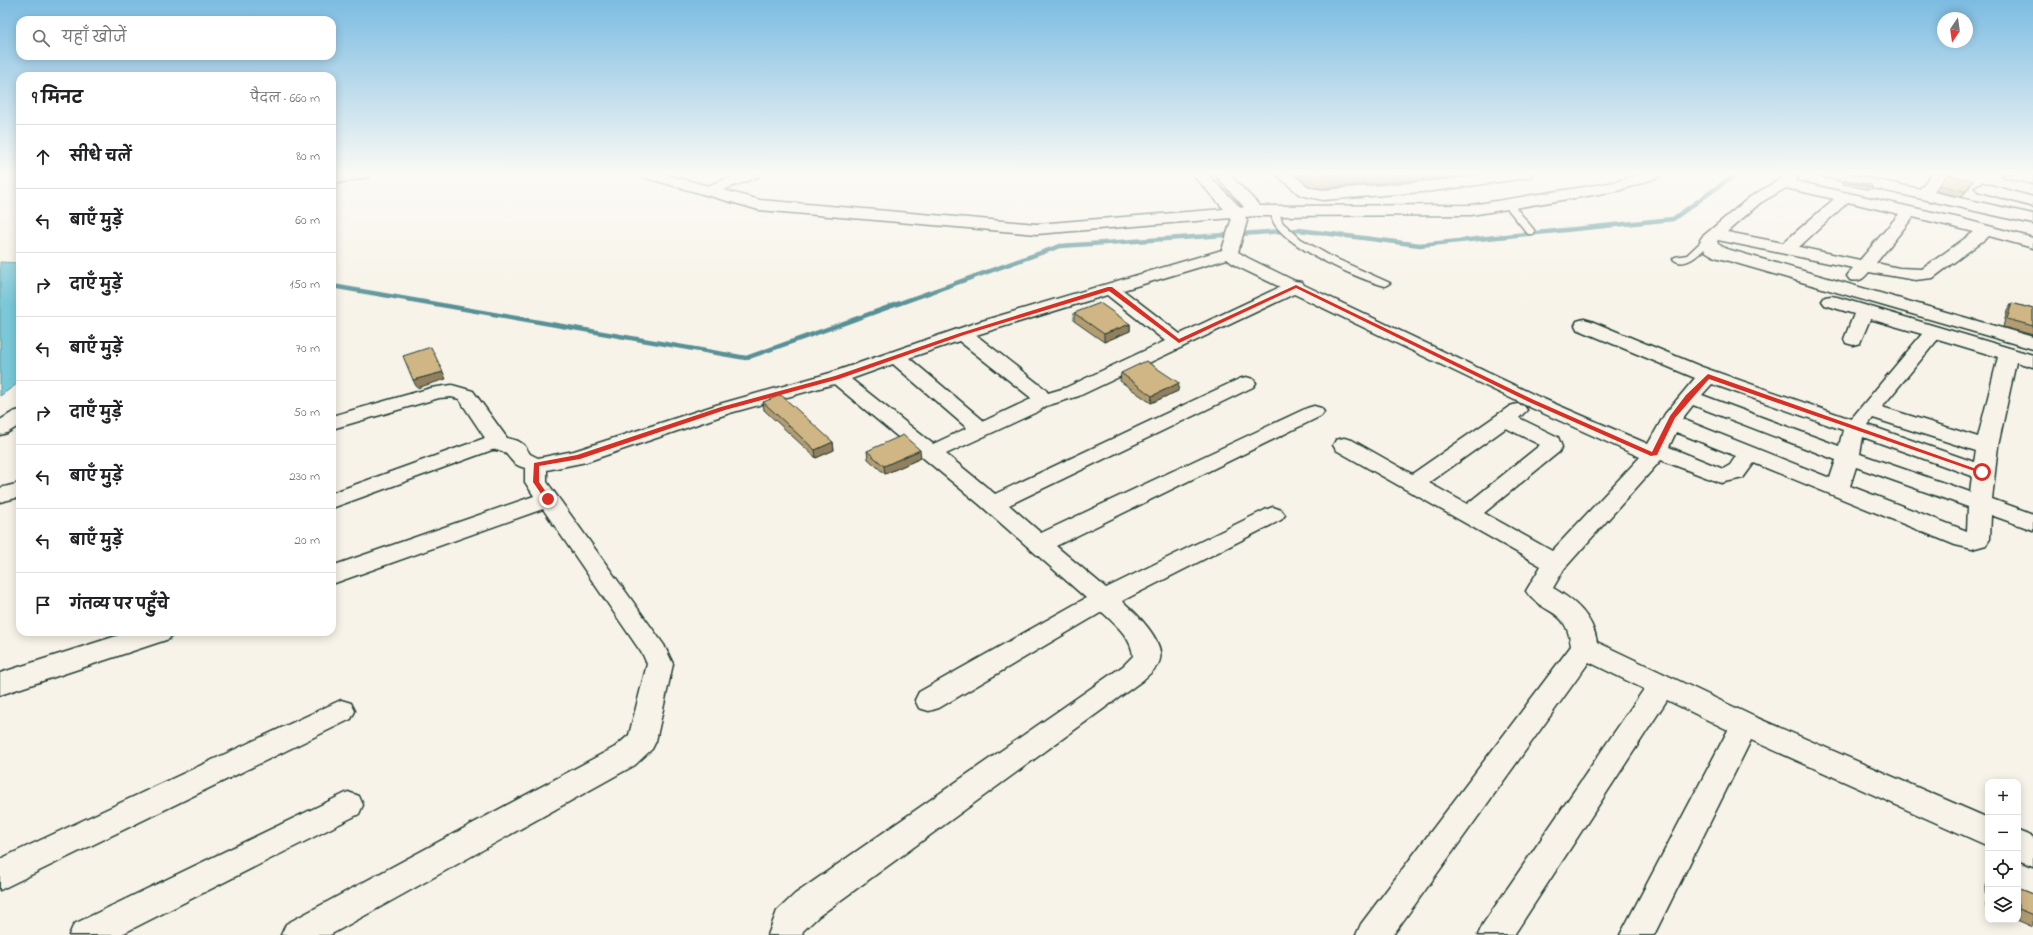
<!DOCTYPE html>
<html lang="hi">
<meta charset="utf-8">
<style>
:root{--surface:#fff;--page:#f6f6f6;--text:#202124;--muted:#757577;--line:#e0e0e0}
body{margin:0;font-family:"Indie Flower","Playpen Sans Deva",sans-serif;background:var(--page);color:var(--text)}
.controls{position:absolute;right:12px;bottom:12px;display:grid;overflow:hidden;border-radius:8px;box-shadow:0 2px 10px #0003}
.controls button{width:36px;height:36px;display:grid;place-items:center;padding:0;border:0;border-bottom:1px solid var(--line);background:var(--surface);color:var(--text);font:20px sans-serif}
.compass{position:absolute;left:1937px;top:12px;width:36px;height:36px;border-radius:50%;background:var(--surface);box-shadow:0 2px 10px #0003;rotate:193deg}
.stop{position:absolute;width:12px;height:12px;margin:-9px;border:3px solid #d93025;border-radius:50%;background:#fff}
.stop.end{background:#d93025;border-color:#fff;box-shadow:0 1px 4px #0008}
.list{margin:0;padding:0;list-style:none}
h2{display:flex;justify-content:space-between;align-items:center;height:52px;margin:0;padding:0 16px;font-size:17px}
h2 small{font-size:13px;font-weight:400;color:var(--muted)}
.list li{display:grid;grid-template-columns:26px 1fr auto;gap:12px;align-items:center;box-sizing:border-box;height:64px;padding:0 16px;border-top:1px solid var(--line)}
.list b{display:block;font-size:15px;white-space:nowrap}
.list em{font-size:13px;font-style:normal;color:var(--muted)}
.icon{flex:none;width:22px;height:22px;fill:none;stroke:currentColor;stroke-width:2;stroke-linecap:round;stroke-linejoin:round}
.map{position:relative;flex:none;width:2033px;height:935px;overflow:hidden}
.search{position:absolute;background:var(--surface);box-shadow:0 2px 10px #0003;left:16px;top:16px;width:320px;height:44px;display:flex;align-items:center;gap:10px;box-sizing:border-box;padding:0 14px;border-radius:12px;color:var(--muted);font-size:15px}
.panel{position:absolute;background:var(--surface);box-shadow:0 2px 10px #0003;left:16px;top:72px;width:320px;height:564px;border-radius:12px}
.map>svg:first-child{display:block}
</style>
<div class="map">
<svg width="2033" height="935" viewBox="0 0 2033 935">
<rect width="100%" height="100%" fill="#f7f3e8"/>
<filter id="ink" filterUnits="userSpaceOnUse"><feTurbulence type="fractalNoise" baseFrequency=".025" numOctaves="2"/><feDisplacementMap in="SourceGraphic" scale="8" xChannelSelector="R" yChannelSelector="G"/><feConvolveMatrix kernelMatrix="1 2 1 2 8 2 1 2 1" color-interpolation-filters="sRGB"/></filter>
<g filter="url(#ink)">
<!-- water -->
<path fill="#7ac8d8" stroke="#569096" d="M0,262L20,263V382L0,396Z"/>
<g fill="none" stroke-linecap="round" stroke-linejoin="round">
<!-- stream -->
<path stroke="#569096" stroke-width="4.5" d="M332,286L746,358L1060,246L1299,230L1420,245L1673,219L1736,174"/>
<defs>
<path id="service" d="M1509,202L1512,203L1534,230V234H1528L1506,207L1505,205Z
M1275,208L1279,211L1282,222L1301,239L1330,256L1390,283L1385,286C1358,279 1288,248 1274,223C1272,219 1271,215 1271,211Z
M1708,237L1712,240C1705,249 1686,271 1673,259L1675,257L1687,255L1705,238Z"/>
<path id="minor" d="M739,174H760L758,177L712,194H702L699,191L702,188Z
M1276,174H1292L1310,188L1323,190L1433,181L1492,174H1533L1531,177L1526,178L1433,191L1323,200L1300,195Z
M1785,174H1800L1795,181L1959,218L2033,238V248L1989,236L1933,278L1915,280L1869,272C1863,279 1860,282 1850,280L1847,276L1853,268L1718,240L1717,241L1718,244L1727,249L2033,337V349L1715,257L1705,251L1700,240L1702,237L1750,197L1779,180ZM1786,188L1834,199L1783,243L1727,232L1760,203ZM1848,202L1899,214L1860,260L1799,247ZM1913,217L1974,232L1922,269L1899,268L1876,263Z
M1822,174H1849L1920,189L1932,174H1947L1933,192L2033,214V224L1829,178L1824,177Z
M2002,174L2033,176V184L2004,177Z
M1983,183L2033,197V207L1978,191L1975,188L1978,185Z
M1236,207L1242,209L1247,221L1238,252L1248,258L1295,281L1302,282L1304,285L1539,397L1648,444L1665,414L1695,378L1577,329L1575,325L1577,321L1584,319L1591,321L1702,367L1851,419L1922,334L1870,319L1860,343L1853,345L1846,343L1844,339L1854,314L1825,305L1822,301L1825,297L1831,296L1837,297L2033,355V367L2016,362L1998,446L1992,499L2033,514V530L1991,515L1990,539L1986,545L1972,549L1955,545L1754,463L1743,478L1721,483L1661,460L1564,569L1553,588C1574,600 1593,616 1597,642L1755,717L1988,818V846L1751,740L1654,935H1620L1728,730L1667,700L1514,935H1478L1483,924L1644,689L1589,662L1393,935H1356L1361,924L1571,646C1567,606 1541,615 1526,591L1541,566L1336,450L1333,445L1336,440L1344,438L1352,440L1412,474L1510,406L1517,404L1524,406L1527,410L1519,418L1558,437L1562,447L1559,452L1484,513L1552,551L1640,457L1525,405L1294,294L1079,396L1046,406L1039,411L946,454L995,494L1239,379L1246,377L1253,379L1256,383L1253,387L1009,505L1041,533L1307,408L1314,406L1321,408L1324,412L1321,416L1056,546L1106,588L1265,510L1273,507L1281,510L1285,515L1281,520L1122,601C1135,612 1164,640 1160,659C1159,667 1148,675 1143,680L819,916L803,931L802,935H768L777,911L795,894L1123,666L1133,656C1132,638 1115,624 1102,612L939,708L929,711L919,708L915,700L919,692L1086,598L979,504L834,384L730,413L586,462L547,470V482L664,645L673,664L656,741L652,749L635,765L330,935H281L286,924L615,747L629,735L647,664L643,655L543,509L332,584V566L534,496L525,482V468C521,467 516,465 513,462C506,454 504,449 492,450L332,508V493L485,438L459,399L451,397L439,398L332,429V416L431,388L452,385L473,391L507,438L518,441L524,445L530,454L538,458L574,451L716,405L830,373L975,323L1222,250L1231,221L1228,212L1230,209ZM1227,259L1236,266L1280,287L1180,334L1123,290ZM1107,295L1165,341L1065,388L1048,393L1045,389L976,335ZM1938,339L1998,357L1978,437L1882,407ZM959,341L1030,397L1031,399L984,421L909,358ZM893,364L967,428L933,444L851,379ZM1712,384L1843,430L1839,446L1702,395ZM1693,405L1836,460L1830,478L1682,419ZM1873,418L1976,451L1974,462L1868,425ZM1506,428L1540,445L1467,504L1429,483ZM1676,432L1736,456L1730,465L1723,469L1669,447ZM1863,437L1972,476L1970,492L1860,454ZM1856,467L1968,507L1967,531L1850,486Z
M20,483V497L0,502V488Z
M129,632H173L169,639L0,695V673Z
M341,700L351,703L355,711L351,719L0,890V859Z
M348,792L359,796L363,805L359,814L120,935H69L74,924Z
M2018,831L2033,837V866L2018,860Z"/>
<path id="tertiary" d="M341,174H371L369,177L332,184V176Z
M641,174H664L760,200L1037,224L1224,209L1192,174H1207L1241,208L1244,207L1214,174H1229L1260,206L1471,205L1615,182L1639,174H1661L1659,177L1617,191L1471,215L1256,216L1037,234L759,210L643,177Z
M20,410V425L7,433L0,435V420L13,412Z"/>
</defs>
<!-- service casing -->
<use href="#service" stroke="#1f3d34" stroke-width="3"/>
<!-- minor casing -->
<use href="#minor" stroke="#1f3d34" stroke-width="3"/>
<!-- tertiary casing -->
<use href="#tertiary" stroke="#1f3d34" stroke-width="3"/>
<!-- service -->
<use href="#service" fill="#f7f3e8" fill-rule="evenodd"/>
<!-- minor -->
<use href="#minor" fill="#f7f3e8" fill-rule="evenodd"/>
<!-- tertiary -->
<use href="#tertiary" fill="#f7f3e8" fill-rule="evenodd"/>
</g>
<!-- wall -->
<path fill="#b39c72" stroke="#1f3d34" d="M1294,174H1485L1323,188L1311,187Z
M1856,174H1875L1873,178Z
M1844,181L1872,187L1870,190L1843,184Z
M1939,185L1970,186L1962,197L1936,191Z
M2012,303L2033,309V335L2003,327L2007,311Z
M1074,313L1130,324V331L1104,342L1074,321Z
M1121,373L1178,391L1151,403L1120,381Z
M763,402L833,442L834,450L816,458L764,410Z
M867,451L921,458L885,474L868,459Z
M1988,883V908H1986L1985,887Z
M2018,888L2033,894V927L2017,920H2018Z"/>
<!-- shaded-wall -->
<path fill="#927f5d" stroke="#1f3d34" d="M1973,181L1970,186L1962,197L1965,191Z
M1130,324V331L1104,342V334Z
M443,372L446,379L417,388L413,380Z
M1179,383L1178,391L1151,403L1152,396Z
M833,442L834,450L816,458L815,450Z
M920,450L921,458L885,474L884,466Z"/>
<!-- building -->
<path fill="#d0b585" stroke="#1f3d34" d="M1948,174L1973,181L1965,191L1939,185Z
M1846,180L1872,185V187L1844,181Z
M1100,303L1130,324L1104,334L1074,313Z
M2012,303L2033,309V326L2007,319Z
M431,347L443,372L413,380L403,356Z
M1146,361L1179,383L1152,396L1121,373Z
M781,395L833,442L815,450L763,402Z
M903,435L920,450L884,466L867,451Z
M2018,888L2033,894V915L2018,909Z"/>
</g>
<!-- sky -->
<linearGradient id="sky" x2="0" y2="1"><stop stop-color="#7cbce2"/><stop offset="0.57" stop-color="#fbfaf5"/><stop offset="1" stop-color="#fbfaf5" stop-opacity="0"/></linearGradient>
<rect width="2033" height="305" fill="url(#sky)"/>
<!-- route -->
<path fill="#d93025" d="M1296,285L1534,400L1652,452L1670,416L1686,395L1708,374L1985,472L1980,473L1709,379L1675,418L1657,455L1651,456L1529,402L1296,288L1179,343L1109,291L964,335L839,379L725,410L580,459L539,466V482L551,499L550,501H546L533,482L534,463L577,455L721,407L835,376L960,333L1108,287H1112L1179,339Z"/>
</svg>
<div class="controls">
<button>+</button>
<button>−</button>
<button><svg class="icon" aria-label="locate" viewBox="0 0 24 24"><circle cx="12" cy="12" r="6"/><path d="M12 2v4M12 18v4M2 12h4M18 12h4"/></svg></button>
<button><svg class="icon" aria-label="layers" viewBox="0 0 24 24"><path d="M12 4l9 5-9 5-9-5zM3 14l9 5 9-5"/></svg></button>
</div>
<svg class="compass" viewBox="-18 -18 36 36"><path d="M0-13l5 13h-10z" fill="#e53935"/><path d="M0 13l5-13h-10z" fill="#757577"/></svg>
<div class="stop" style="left:1982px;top:472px"></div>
<div class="stop end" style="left:548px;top:499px"></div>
<div class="search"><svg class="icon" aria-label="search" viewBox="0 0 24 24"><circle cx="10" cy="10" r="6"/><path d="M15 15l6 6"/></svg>यहाँ खोजें</div>
<section class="panel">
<h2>9 मिनट<small>पैदल · 660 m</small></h2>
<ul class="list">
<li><svg class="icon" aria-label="ahead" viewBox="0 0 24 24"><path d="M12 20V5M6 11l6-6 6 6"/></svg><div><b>सीधे चलें</b></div><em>80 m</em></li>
<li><svg class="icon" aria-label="left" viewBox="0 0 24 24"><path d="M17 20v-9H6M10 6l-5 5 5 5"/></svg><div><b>बाएँ मुड़ें</b></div><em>60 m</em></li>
<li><svg class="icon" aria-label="right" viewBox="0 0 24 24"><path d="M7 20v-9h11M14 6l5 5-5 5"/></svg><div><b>दाएँ मुड़ें</b></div><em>150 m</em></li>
<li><svg class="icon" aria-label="left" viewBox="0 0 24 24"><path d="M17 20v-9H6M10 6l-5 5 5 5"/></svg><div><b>बाएँ मुड़ें</b></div><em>70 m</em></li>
<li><svg class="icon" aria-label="right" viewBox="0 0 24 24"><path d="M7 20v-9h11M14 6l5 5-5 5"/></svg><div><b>दाएँ मुड़ें</b></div><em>50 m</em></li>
<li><svg class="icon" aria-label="left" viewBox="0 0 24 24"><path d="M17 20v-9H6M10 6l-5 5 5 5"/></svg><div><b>बाएँ मुड़ें</b></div><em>230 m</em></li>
<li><svg class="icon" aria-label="left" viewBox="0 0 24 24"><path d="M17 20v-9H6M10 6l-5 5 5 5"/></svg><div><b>बाएँ मुड़ें</b></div><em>20 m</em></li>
<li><svg class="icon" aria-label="arrive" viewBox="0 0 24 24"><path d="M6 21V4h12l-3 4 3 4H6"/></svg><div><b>गंतव्य पर पहुँचे</b></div></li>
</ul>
</section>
</div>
